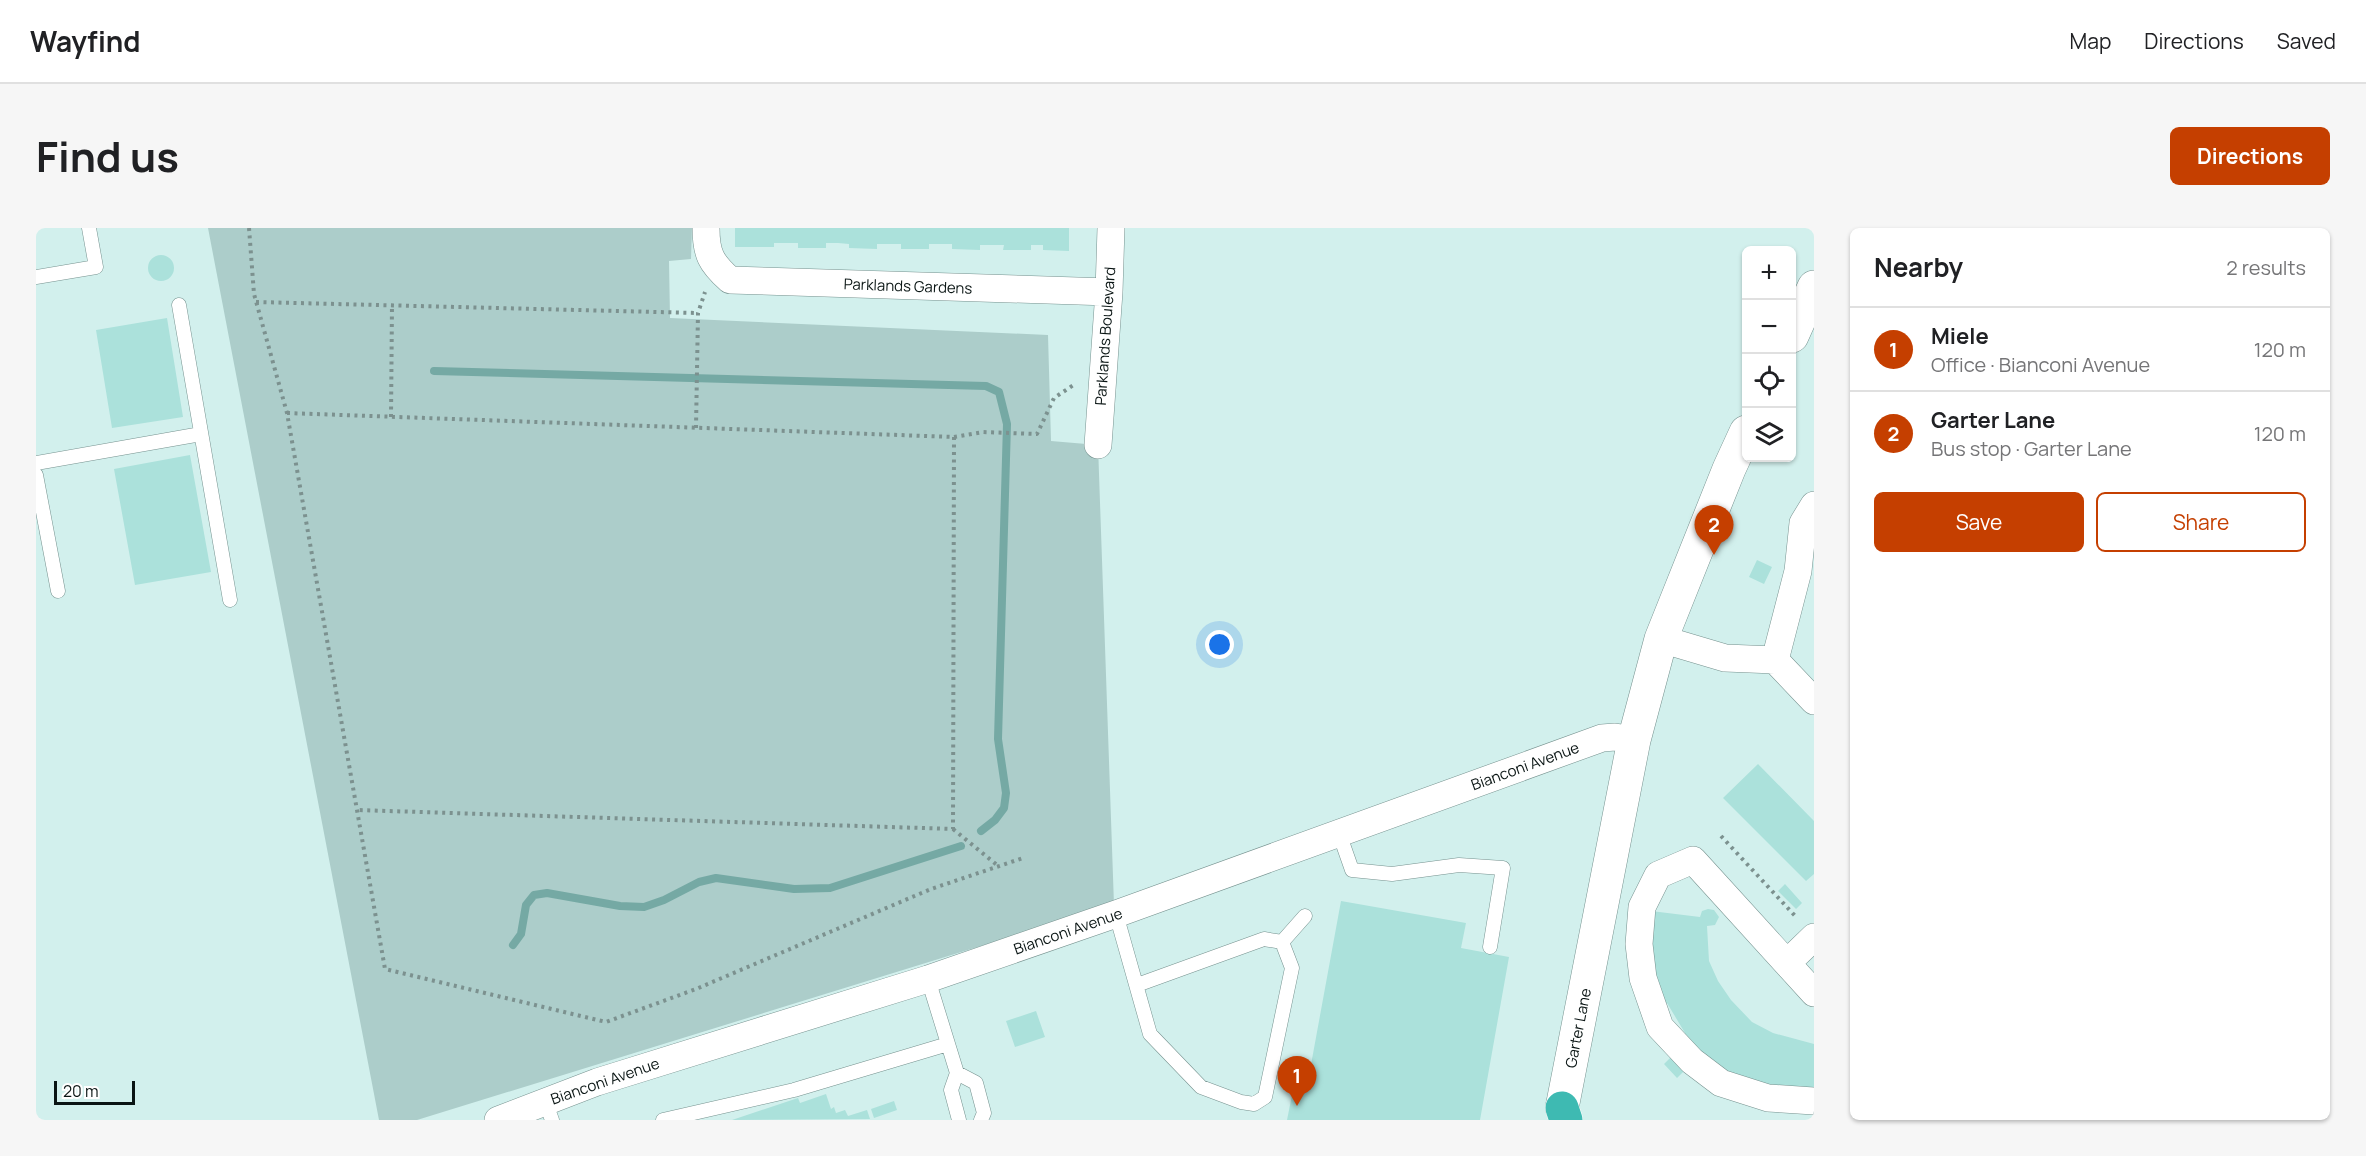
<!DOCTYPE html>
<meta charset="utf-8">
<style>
:root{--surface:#fff;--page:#f6f6f6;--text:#202124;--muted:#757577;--line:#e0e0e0;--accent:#c53f00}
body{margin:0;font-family:Manrope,sans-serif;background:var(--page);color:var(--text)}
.controls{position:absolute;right:18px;top:18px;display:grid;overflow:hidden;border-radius:9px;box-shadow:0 2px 4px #0004}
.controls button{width:54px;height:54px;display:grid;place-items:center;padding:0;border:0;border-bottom:2px solid var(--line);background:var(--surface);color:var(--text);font:30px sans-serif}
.scale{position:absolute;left:18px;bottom:15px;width:81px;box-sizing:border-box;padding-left:6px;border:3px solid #0a1514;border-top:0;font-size:16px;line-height:21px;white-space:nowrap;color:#0a1514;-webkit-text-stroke:4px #fff;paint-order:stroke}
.you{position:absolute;left:1184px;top:417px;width:21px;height:21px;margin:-15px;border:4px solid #fff;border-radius:50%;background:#1a73e8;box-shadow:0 0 0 9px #1a73e833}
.badge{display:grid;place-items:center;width:39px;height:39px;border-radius:50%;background:var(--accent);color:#fff;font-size:20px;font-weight:700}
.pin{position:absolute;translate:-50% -50px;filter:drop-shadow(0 2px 3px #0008)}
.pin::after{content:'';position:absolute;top:32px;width:21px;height:18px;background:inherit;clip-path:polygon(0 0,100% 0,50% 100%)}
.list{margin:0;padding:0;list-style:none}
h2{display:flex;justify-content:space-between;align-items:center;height:78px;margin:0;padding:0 24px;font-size:26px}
h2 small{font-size:20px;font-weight:400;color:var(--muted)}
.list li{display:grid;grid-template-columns:39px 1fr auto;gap:18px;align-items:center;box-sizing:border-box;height:84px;padding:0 24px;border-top:2px solid var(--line)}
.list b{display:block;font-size:22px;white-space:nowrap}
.list p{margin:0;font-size:20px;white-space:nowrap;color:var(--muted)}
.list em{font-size:20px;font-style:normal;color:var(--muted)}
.actions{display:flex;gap:12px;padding:18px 24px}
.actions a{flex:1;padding:14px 0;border:2px solid var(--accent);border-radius:9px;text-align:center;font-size:21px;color:var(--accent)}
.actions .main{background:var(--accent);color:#fff}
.icon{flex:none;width:33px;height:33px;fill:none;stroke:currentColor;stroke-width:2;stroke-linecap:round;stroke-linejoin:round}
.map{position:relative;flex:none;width:1778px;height:892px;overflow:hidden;border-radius:9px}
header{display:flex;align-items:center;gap:36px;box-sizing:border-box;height:84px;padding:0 30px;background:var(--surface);border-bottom:2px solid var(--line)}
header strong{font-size:28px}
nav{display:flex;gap:33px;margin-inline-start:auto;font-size:21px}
.intro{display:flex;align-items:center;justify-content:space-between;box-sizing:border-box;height:144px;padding:0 36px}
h1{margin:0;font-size:42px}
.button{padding:15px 27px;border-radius:9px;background:var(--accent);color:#fff;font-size:21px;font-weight:700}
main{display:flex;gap:36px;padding:0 36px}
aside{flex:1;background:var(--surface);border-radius:9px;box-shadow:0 2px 4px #0004}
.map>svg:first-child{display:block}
</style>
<header>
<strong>Wayfind</strong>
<nav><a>Map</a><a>Directions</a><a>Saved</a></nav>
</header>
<div class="intro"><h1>Find us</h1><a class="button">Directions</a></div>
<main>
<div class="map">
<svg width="1778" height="892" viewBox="0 0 1778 892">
<rect width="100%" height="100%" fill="#d2f0ed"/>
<!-- green -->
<path fill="#accdca" d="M172,0H656L655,31L633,33L634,90L1012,107L1015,213L1062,217L1078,677L381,892H343Z"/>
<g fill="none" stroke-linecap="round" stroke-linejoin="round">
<!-- stream -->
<path stroke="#75a9a4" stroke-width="8" d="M398,143L950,158L963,164L971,196L962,511L970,565L968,580L959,592L945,603
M477,717L485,706L490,677L498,667L511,665L584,678L608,679L628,672L663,654L680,650L758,661L794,660L925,618"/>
</g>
<!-- building -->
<path fill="#abe1db" d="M699,0H1033V23L1007,22V17H995V22H967L968,17H944V22L916,21V16H893V21H865V16H841V21L813,20V16L802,15H790V20H762V15H738V19H699Z
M112 40a13 13 0 1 1 26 0a13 13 0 1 1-26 0Z
M131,90L147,189L76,200L60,102Z
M154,227L175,344L99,357L78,241Z
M1721,332L1736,339L1728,356L1713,349Z
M1722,536L1778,593V646L1770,653L1687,570Z
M1749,656L1766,675L1760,681L1742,663Z
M1305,673L1430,695L1425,720L1473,729L1444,892H1251L1257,862L1270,864Z
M1672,681L1678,682L1683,689L1679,697L1671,698L1673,733L1682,753L1695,772L1716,794L1737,805L1778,816V872L1689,842L1645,809L1649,805L1631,775L1626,777V765L1617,735L1615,683L1664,689L1666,683Z
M1000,783L1009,809L979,819L970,793Z
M1638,826L1651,840L1641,850L1628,836Z
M790,866L795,881L798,879L800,885L809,882L812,888L831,882L834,891L696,892L762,870L764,875Z
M858,873L861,882L838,890L835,881Z"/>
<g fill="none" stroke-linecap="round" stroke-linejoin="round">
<defs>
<path id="lane" d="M0,49L60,39L53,0
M143,77L194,372
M0,235L165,206
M0,247L22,363
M1303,605L1316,642L1356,646L1423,637L1467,640L1454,719
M1080,686L1114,806L1165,859L1205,874L1218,876L1229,869L1256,740L1246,714L1228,711L1101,757
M1246,714L1269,688
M892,751L921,845L915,862L923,892
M921,845L940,855L948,885L945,892
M509,873L516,892
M627,892L758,862L912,816"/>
<path id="street" d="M670,0C670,26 675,35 694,52L1073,64
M1062,217L1073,64L1075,0
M1625,411L1689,430L1739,432L1778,473
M1739,432L1762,343L1767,295L1778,277
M1751,735L1778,709
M1778,765L1657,632L1622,647L1606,679L1603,716L1607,750L1624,799L1656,833L1685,855L1732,870L1778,873
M462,892L561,854L892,751L1080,686L1566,510L1579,509L1598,512"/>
<path id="secondary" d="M1756,108L1778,59
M1526,880L1598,512L1625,411L1693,241L1710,204"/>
<path id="highway" d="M1526,880L1530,892"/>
</defs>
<!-- lane casing -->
<use href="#lane" stroke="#76928f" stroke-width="15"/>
<!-- street casing -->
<use href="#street" stroke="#76928f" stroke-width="28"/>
<!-- secondary casing -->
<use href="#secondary" stroke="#76928f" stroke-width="34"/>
<!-- highway casing -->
<use href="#highway" stroke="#fff" stroke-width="34"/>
<!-- path -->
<path stroke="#7c918f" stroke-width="4" stroke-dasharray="3 4.5" stroke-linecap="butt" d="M213,0L218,66L251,185L349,741L570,794L660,761L895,661L987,630
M220,74L662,85
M251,185L918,209L917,601L321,582
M355,189L356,77
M660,200L662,85L669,64
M918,209L947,204L1001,206L1018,170L1039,156
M917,601L961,637
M1685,608L1761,690"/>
<!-- lane -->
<use href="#lane" stroke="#fff" stroke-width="14"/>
<!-- street -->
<use href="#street" stroke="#fff" stroke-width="27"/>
<!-- secondary -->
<use href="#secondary" stroke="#fff" stroke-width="33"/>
<!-- highway -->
<use href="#highway" stroke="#3ebab2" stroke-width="33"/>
</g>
<g text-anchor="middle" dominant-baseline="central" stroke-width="4.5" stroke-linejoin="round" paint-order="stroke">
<!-- street labels -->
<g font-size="15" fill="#0a1514" stroke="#fff">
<text transform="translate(872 58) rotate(2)">Parklands Gardens</text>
<text transform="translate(1069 108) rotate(-86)">Parklands Boulevard</text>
<text transform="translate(1489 538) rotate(-20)">Bianconi Avenue</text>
<text transform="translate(1032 703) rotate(-19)">Bianconi Avenue</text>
<text transform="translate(1542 800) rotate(-79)">Garter Lane</text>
<text transform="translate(569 853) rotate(-19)">Bianconi Avenue</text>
</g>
</g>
</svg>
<div class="controls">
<button>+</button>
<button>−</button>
<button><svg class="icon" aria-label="locate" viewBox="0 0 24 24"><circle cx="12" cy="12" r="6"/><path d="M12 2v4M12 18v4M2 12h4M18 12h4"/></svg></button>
<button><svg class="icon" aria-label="layers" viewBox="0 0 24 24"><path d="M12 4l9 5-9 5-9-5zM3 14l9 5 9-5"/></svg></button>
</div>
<div class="scale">20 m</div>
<div class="you"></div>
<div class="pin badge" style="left:1261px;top:878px">1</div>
<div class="pin badge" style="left:1678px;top:327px">2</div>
</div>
<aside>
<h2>Nearby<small>2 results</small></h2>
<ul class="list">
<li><span class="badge">1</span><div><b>Miele</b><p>Office · Bianconi Avenue</p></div><em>120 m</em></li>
<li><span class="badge">2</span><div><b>Garter Lane</b><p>Bus stop · Garter Lane</p></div><em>120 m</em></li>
</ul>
<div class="actions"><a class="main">Save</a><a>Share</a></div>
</aside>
</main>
